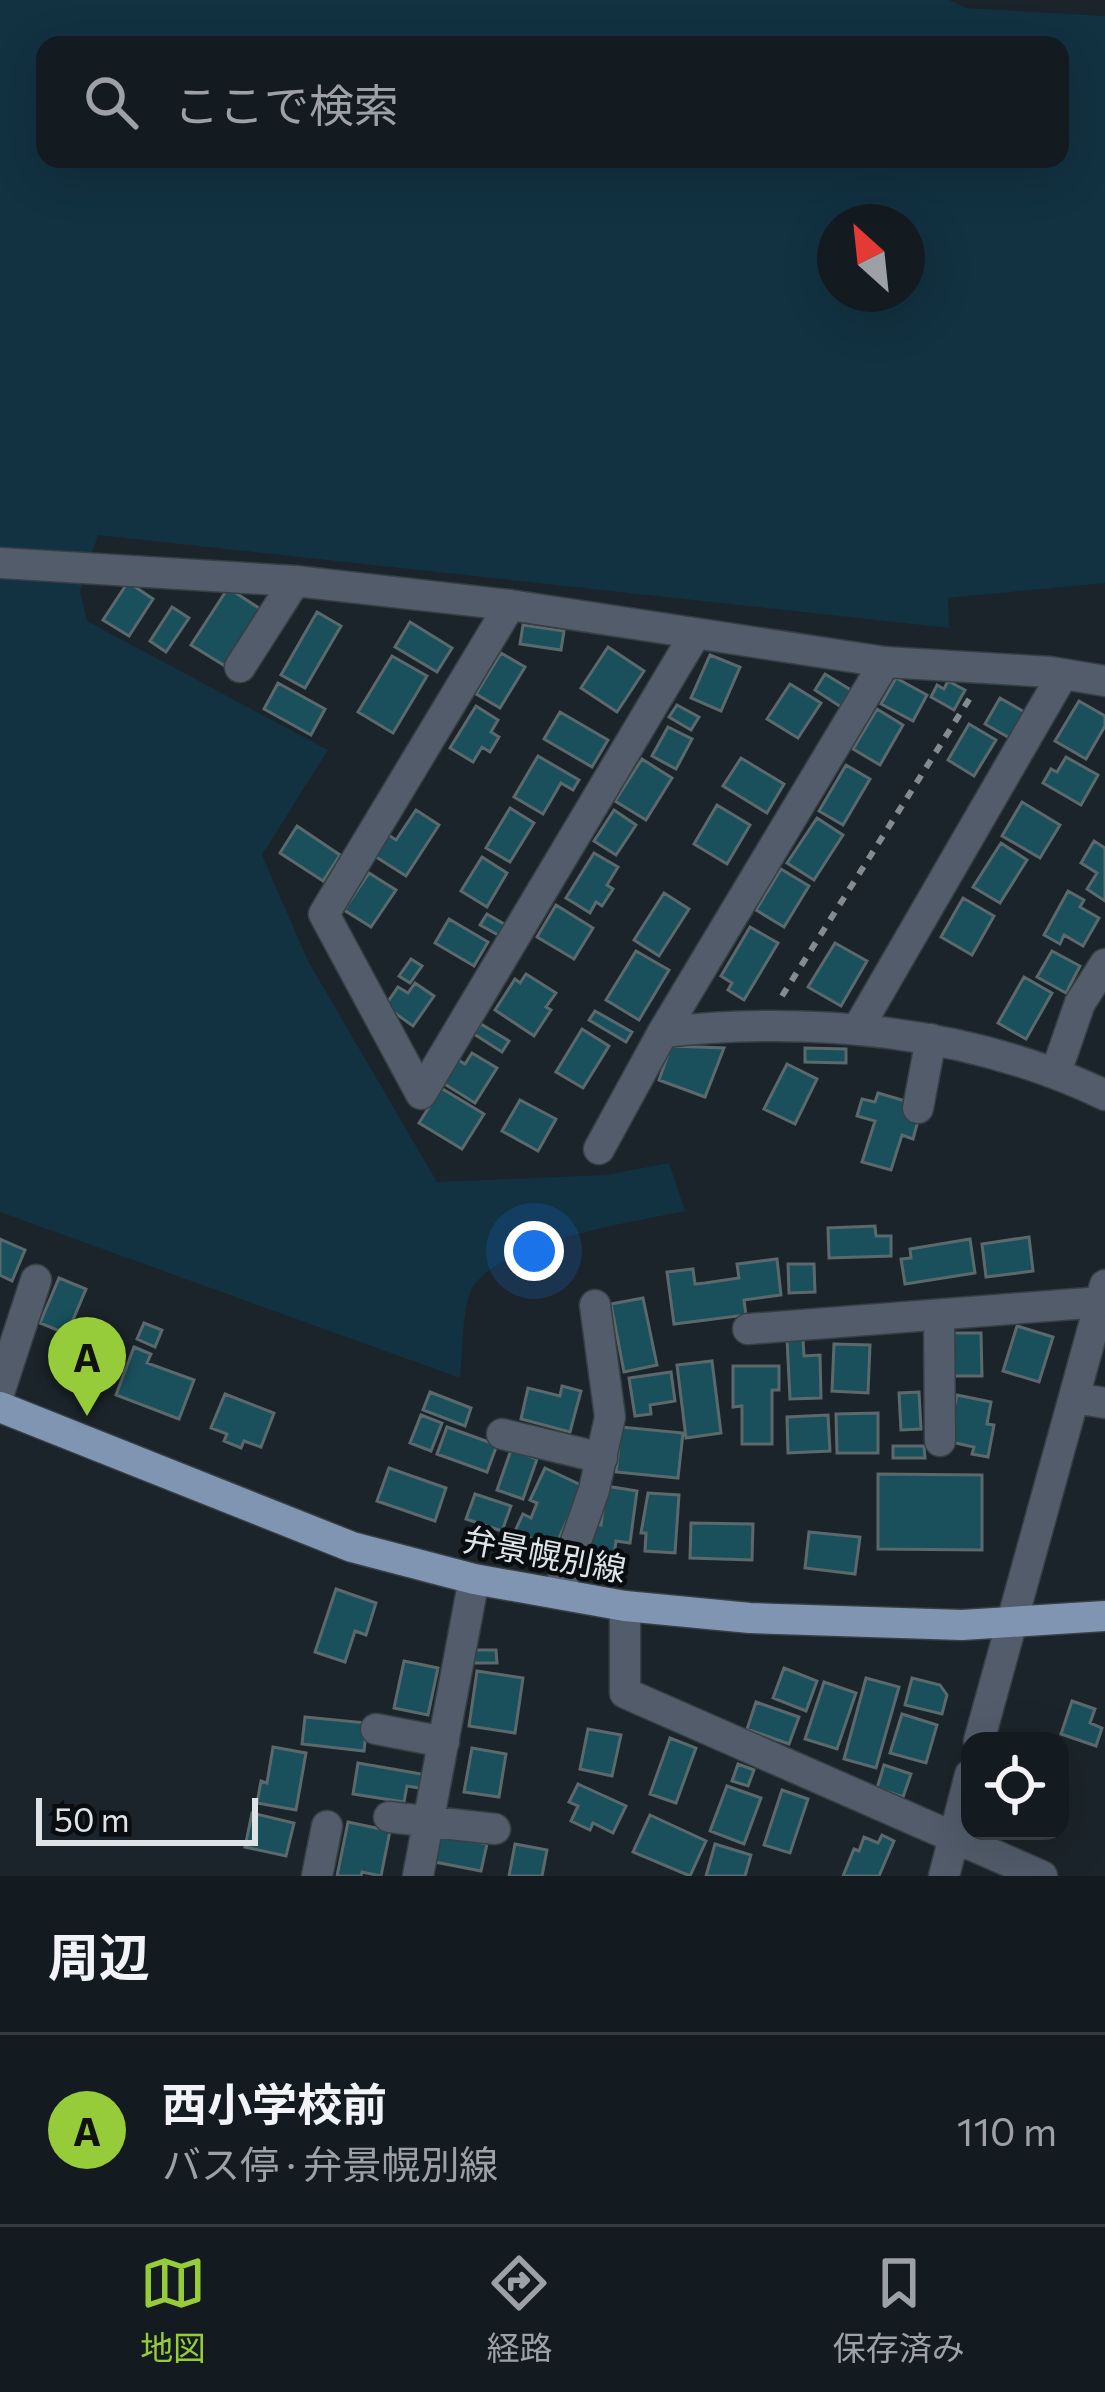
<!DOCTYPE html>
<html lang="ja">
<meta charset="utf-8">
<style>
:root{--surface:#141b20;--page:#21282d;--text:#f1f3f6;--muted:#9da1a5;--line:#33393e;--accent:#96cc39}
body{margin:0;font-family:Commissioner,"Noto Sans JP",sans-serif;background:var(--page);color:var(--text)}
.controls{position:absolute;right:36px;bottom:36px;display:grid;overflow:hidden;border-radius:24px;box-shadow:0 12px 48px #0002}
.controls button{width:108px;height:108px;display:grid;place-items:center;padding:0;border:0;border-bottom:3px solid var(--line);background:var(--surface);color:var(--text);font:60px sans-serif}
.compass{position:absolute;left:817px;top:204px;width:108px;height:108px;border-radius:50%;background:var(--surface);box-shadow:0 12px 48px #0002;rotate:333deg}
.scale{position:absolute;left:36px;bottom:30px;width:222px;box-sizing:border-box;padding-left:12px;border:6px solid #dde3e7;border-top:0;font-size:33px;line-height:42px;white-space:nowrap;color:#dde3e7;-webkit-text-stroke:9px #090d0f;paint-order:stroke}
.you{position:absolute;left:534px;top:1251px;width:42px;height:42px;margin:-30px;border:9px solid #fff;border-radius:50%;background:#1a73e8;box-shadow:0 0 0 18px #1a73e833}
.badge{display:grid;place-items:center;width:78px;height:78px;border-radius:50%;background:var(--accent);color:#111;font-size:39px;font-weight:700}
.pin{position:absolute;translate:-50% -99px;filter:drop-shadow(0 3px 6px #0008)}
.pin::after{content:'';position:absolute;top:63px;width:42px;height:36px;background:inherit;clip-path:polygon(0 0,100% 0,50% 100%)}
.list{margin:0;padding:0;list-style:none}
h2{display:flex;justify-content:space-between;align-items:center;height:156px;margin:0;padding:0 48px;font-size:51px}
h2 small{font-size:39px;font-weight:400;color:var(--muted)}
.list li{display:grid;grid-template-columns:78px 1fr auto;gap:36px;align-items:center;box-sizing:border-box;height:192px;padding:0 48px;border-top:3px solid var(--line)}
.list b{display:block;font-size:45px;white-space:nowrap}
.list p{margin:0;font-size:39px;white-space:nowrap;color:var(--muted)}
.list em{font-size:39px;font-style:normal;color:var(--muted)}
.icon{flex:none;width:66px;height:66px;fill:none;stroke:currentColor;stroke-width:2;stroke-linecap:round;stroke-linejoin:round}
.map{position:relative;flex:none;width:1105px;height:1876px;overflow:hidden}
.search{position:absolute;background:var(--surface);box-shadow:0 12px 48px #0002;left:36px;right:36px;top:36px;height:132px;display:flex;align-items:center;gap:30px;box-sizing:border-box;padding:0 42px;border-radius:24px;color:var(--muted);font-size:45px}
.sheet{height:348px;background:var(--surface)}
nav{display:flex;justify-content:space-around;align-items:center;box-sizing:border-box;height:168px;border-top:3px solid var(--line);background:var(--surface);font-size:33px;color:var(--muted)}
nav a{display:grid;justify-items:center;gap:6px}
nav .on{color:var(--accent)}
.map>svg:first-child{display:block}
</style>
<div class="map">
<svg width="1105" height="1876" viewBox="0 0 1105 1876">
<rect width="100%" height="100%" fill="#1b242a"/>
<!-- green -->
<path fill="#123141" fill-rule="evenodd" d="M0,0H949L966,8L1105,16V583L948,598L949,628L98,535L80,591L87,621L328,750L262,855L308,961L437,1182L606,1175L669,1163L685,1211C635,1222 490,1243 470,1293C462,1313 463,1355 460,1378L0,1212ZM45,45H1060V159H45ZM835,222H907V294H835Z"/>
<!-- building -->
<path fill="#19505b" stroke="#5b696c" stroke-width="3" d="M128,582L153,599L129,636L103,620Z
M228,588L262,610L225,666L191,645Z
M172,607L189,618L166,652L150,641Z
M317,612L341,626L305,688L281,675Z
M410,622L452,648L437,672L395,647Z
M523,625L564,631L561,650L520,644Z
M608,647L644,671L617,712L581,688Z
M501,653L525,667L500,708L476,694Z
M710,655L740,667L721,711L691,698Z
M392,656L427,676L393,733L358,712Z
M825,674L851,690L841,707L815,690Z
M896,678L927,695L913,721L881,704Z
M948,681L965,690L954,710L931,697L937,685L944,689Z
M278,683L325,709L311,735L264,709Z
M790,684L821,703L798,738L767,719Z
M1000,698L1028,714L1013,740L985,724Z
M1079,701L1105,716V726L1086,759L1055,741Z
M677,705L699,717L691,730L669,717Z
M476,706L498,720L491,732L499,737L490,752L482,747L473,762L450,748Z
M877,709L903,725L880,765L853,749Z
M560,712L608,740L592,767L544,739Z
M969,724L996,740L974,776L948,760Z
M668,727L692,739L676,769L652,756Z
M538,756L579,780L573,790L561,783L543,814L514,797Z
M1066,757L1098,775L1081,805L1043,783L1051,769L1057,772Z
M741,758L784,784L767,813L723,786Z
M642,759L672,778L646,820L615,801Z
M846,765L870,779L843,825L819,811Z
M1022,802L1060,825L1040,858L1002,836Z
M717,805L750,825L727,864L694,844Z
M510,808L534,823L510,862L486,848Z
M416,810L439,825L406,876L373,855L387,834L396,840Z
M614,810L636,825L616,855L594,841Z
M817,818L843,835L814,880L787,863Z
M297,826L340,855L323,881L280,853Z
M1094,841L1105,848V901L1087,889L1097,873L1081,863Z
M1001,843L1027,860L1000,903L973,887Z
M594,853L618,867L607,885L613,889L602,906L596,902L590,913L566,898Z
M482,857L507,873L487,907L461,891Z
M781,869L809,886L784,927L756,910Z
M369,873L396,890L371,927L344,910Z
M1068,891L1084,900L1080,907L1099,918L1083,946L1064,935L1060,944L1044,935Z
M664,893L689,909L659,956L634,940Z
M963,898L994,916L972,955L941,937Z
M556,905L593,928L574,959L537,937Z
M487,914L506,925L500,936L480,925Z
M449,919L488,942L474,966L435,943Z
M750,927L778,943L744,1000L728,990L732,983L721,976Z
M835,943L867,961L841,1006L808,987Z
M636,951L669,970L639,1020L606,1000Z
M1052,951L1080,966L1066,993L1037,977Z
M411,959L422,966L410,983L399,976Z
M526,974L556,993L546,1007L551,1010L534,1036L495,1010L515,979L520,983Z
M1024,977L1052,993L1026,1039L998,1023Z
M415,983L434,996L413,1026L385,1006L398,987L408,993Z
M595,1011L632,1032L626,1042L589,1020Z
M481,1024L509,1041L502,1052L474,1034Z
M582,1029L609,1046L583,1088L556,1072Z
M671,1046L724,1048L705,1097L659,1080Z
M805,1048L846,1049V1063L805,1062Z
M472,1053L497,1068L475,1103L443,1083L458,1060L465,1064Z
M787,1064L817,1079L795,1124L764,1109Z
M441,1088L484,1114L462,1149L419,1123Z
M878,1093L909,1102L919,1117L913,1139L902,1135L891,1170L862,1162L875,1121L857,1116L862,1099L875,1102Z
M520,1100L556,1119L538,1151L502,1131Z
M875,1226L876,1236H891V1256L829,1258L828,1228Z
M1029,1237L1033,1271L986,1277L982,1244Z
M0,1239L25,1250L12,1281L0,1275Z
M970,1239L975,1273L905,1284L901,1259L911,1258L910,1249Z
M777,1259L781,1295L744,1300L746,1315L674,1324L667,1272L693,1269L695,1284L705,1283L739,1278L737,1264Z
M788,1264H814L815,1292L789,1293Z
M59,1278L86,1289L67,1334L40,1323Z
M643,1298L657,1365L624,1372L611,1304Z
M144,1323L162,1330L155,1347L137,1339Z
M1017,1326L1053,1337L1039,1382L1003,1371Z
M952,1333H981L982,1376H952Z
M787,1339H803L804,1356L820,1355L821,1398L790,1399Z
M834,1344L870,1345L868,1393L832,1391Z
M134,1347L151,1354L147,1363L194,1380L179,1419L116,1395Z
M712,1361L721,1433L686,1438L677,1365Z
M733,1366H779V1390H772V1444H742V1406L733,1407Z
M671,1372L675,1401L650,1405L651,1414L635,1416L629,1378Z
M562,1386L581,1391L570,1432L521,1419L528,1388L560,1396Z
M430,1392L471,1408L465,1426L423,1410Z
M919,1392L921,1429L901,1430L899,1393Z
M225,1394L274,1413L261,1447L244,1441L241,1448L224,1441L227,1434L211,1428Z
M957,1395L991,1402L987,1424L994,1425L988,1457L972,1454L974,1447L947,1441Z
M878,1413V1453H837L836,1414Z
M421,1415L442,1423L431,1451L410,1443Z
M828,1415L830,1451L788,1453L787,1417Z
M447,1427L497,1445L487,1472L437,1454Z
M621,1427L683,1433L678,1478L616,1472Z
M893,1446H924L925,1458H893Z
M511,1450L537,1459L523,1499L497,1490Z
M389,1468L446,1488L435,1521L377,1501Z
M545,1468L583,1486L554,1549L515,1531L523,1514L531,1518L537,1503L530,1500Z
M878,1474L982,1475V1550L878,1549Z
M606,1486L637,1491L630,1543L616,1541L613,1563L587,1560L592,1524L601,1525Z
M648,1493L679,1495L675,1553L645,1551L646,1533H641Z
M475,1494L511,1506L502,1531L466,1519Z
M691,1523L753,1524L752,1560L690,1558Z
M809,1532L860,1537L855,1574L805,1568Z
M336,1589L376,1603L366,1635L355,1631L345,1662L315,1652Z
M473,1650H496L497,1663H473Z
M404,1661L438,1668L428,1715L394,1708Z
M784,1668L817,1681L806,1711L773,1698Z
M477,1671L523,1678L515,1733L469,1726Z
M866,1678L899,1687L876,1768L844,1759Z
M912,1678L940,1685L947,1695L942,1714L905,1705Z
M824,1682L856,1693L837,1749L805,1739Z
M1072,1701L1095,1709L1090,1723L1102,1728L1096,1746L1061,1734Z
M756,1702L799,1717L789,1744L747,1729Z
M902,1714L937,1725L926,1763L890,1753Z
M305,1717L367,1723L364,1751L302,1744Z
M588,1729L621,1735L612,1776L580,1769Z
M670,1738L696,1748L676,1803L650,1794Z
M273,1747L306,1753L296,1810L257,1803L261,1781L267,1783Z
M472,1748L506,1754L499,1797L464,1792Z
M358,1763L427,1775L425,1789L407,1786L404,1802L353,1794Z
M738,1764L754,1770L748,1786L732,1781Z
M884,1765L911,1774L903,1797L877,1788Z
M578,1784L626,1806L613,1833L593,1823L590,1830L571,1821L578,1806L569,1802Z
M727,1786L761,1798L744,1844L710,1831Z
M782,1790L808,1799L790,1853L764,1845Z
M252,1813L294,1823L286,1856L245,1847Z
M650,1815L706,1841L690,1876L633,1852Z
M348,1822L390,1831L381,1876L362,1872L361,1876H337Z
M441,1835L487,1844L481,1871L435,1862Z
M882,1835L894,1841L879,1876H843L854,1849L859,1851L864,1837L878,1843Z
M515,1844L547,1850L542,1876H509Z
M715,1844L751,1855L745,1876H706Z"/>
<g fill="none" stroke-linecap="round" stroke-linejoin="round">
<defs>
<path id="minor" d="M0,563L295,581L510,605L885,662L1051,672L1105,681
M510,605L324,914L421,1094L694,636
M240,667L295,581
M857,1030L1063,674
M663,1032C812,1016 969,1030 1105,1095
M1056,1072L1080,1003L1105,964
M918,1108L931,1039
M599,1149L663,1032L885,662
M939,1315L940,1441
M748,1329L1101,1302
M0,1390L36,1280
M1074,1398L1105,1403
M502,1434L602,1458
M558,1593L594,1490L610,1417L595,1305
M625,1606V1693L1042,1876
M376,1729L444,1742
M979,1741L1105,1285
M389,1817L495,1829
M317,1876L327,1826
M418,1876L474,1579
M944,1876L970,1775"/>
<path id="major" d="M0,1407L352,1547L474,1579L625,1606L750,1618L962,1625L1105,1616"/>
</defs>
<!-- minor casing -->
<use href="#minor" stroke="#363f44" stroke-width="33"/>
<!-- major casing -->
<use href="#major" stroke="#363f44" stroke-width="33"/>
<!-- path -->
<path stroke="#858c91" stroke-width="6" stroke-dasharray="9 9" stroke-linecap="butt" d="M782,996L970,698"/>
<!-- minor -->
<use href="#minor" stroke="#525c6a" stroke-width="30"/>
<!-- major -->
<use href="#major" stroke="#8095b2" stroke-width="30"/>
</g>
<g text-anchor="middle" dominant-baseline="central" stroke-width="9" stroke-linejoin="round" paint-order="stroke">
<!-- street labels -->
<g font-size="33" fill="#dde3e7" stroke="#090d0f">
<text transform="translate(545 1553) rotate(11)">弁景幌別線</text>
</g>
</g>
</svg>
<div class="controls">
<button><svg class="icon" aria-label="locate" viewBox="0 0 24 24"><circle cx="12" cy="12" r="6"/><path d="M12 2v4M12 18v4M2 12h4M18 12h4"/></svg></button>
</div>
<svg class="compass" viewBox="-18 -18 36 36"><path d="M0-13l5 13h-10z" fill="#e53935"/><path d="M0 13l5-13h-10z" fill="#9da1a5"/></svg>
<div class="scale">50 m</div>
<div class="you"></div>
<div class="pin badge" style="left:87px;top:1416px">A</div>
<div class="search"><svg class="icon" aria-label="search" viewBox="0 0 24 24"><circle cx="10" cy="10" r="6"/><path d="M15 15l6 6"/></svg>ここで検索</div>
</div>
<section class="sheet">
<h2>周辺<small></small></h2>
<ul class="list">
<li><span class="badge">A</span><div><b>西小学校前</b><p>バス停 · 弁景幌別線</p></div><em>110 m</em></li>
</ul>
</section>
<nav>
<a class="on"><svg class="icon" aria-label="map" viewBox="0 0 24 24"><path d="M3 6l6-2 6 2 6-2v14l-6 2-6-2-6 2zM9 4v14M15 6v14"/></svg>地図</a>
<a><svg class="icon" aria-label="directions" viewBox="0 0 24 24"><path d="M12 3l9 9-9 9-9-9zM9 14v-3h6M13 9l2 2-2 2"/></svg>経路</a>
<a><svg class="icon" aria-label="saved" viewBox="0 0 24 24"><path d="M7 4h10v16l-5-4-5 4z"/></svg>保存済み</a>
</nav>
